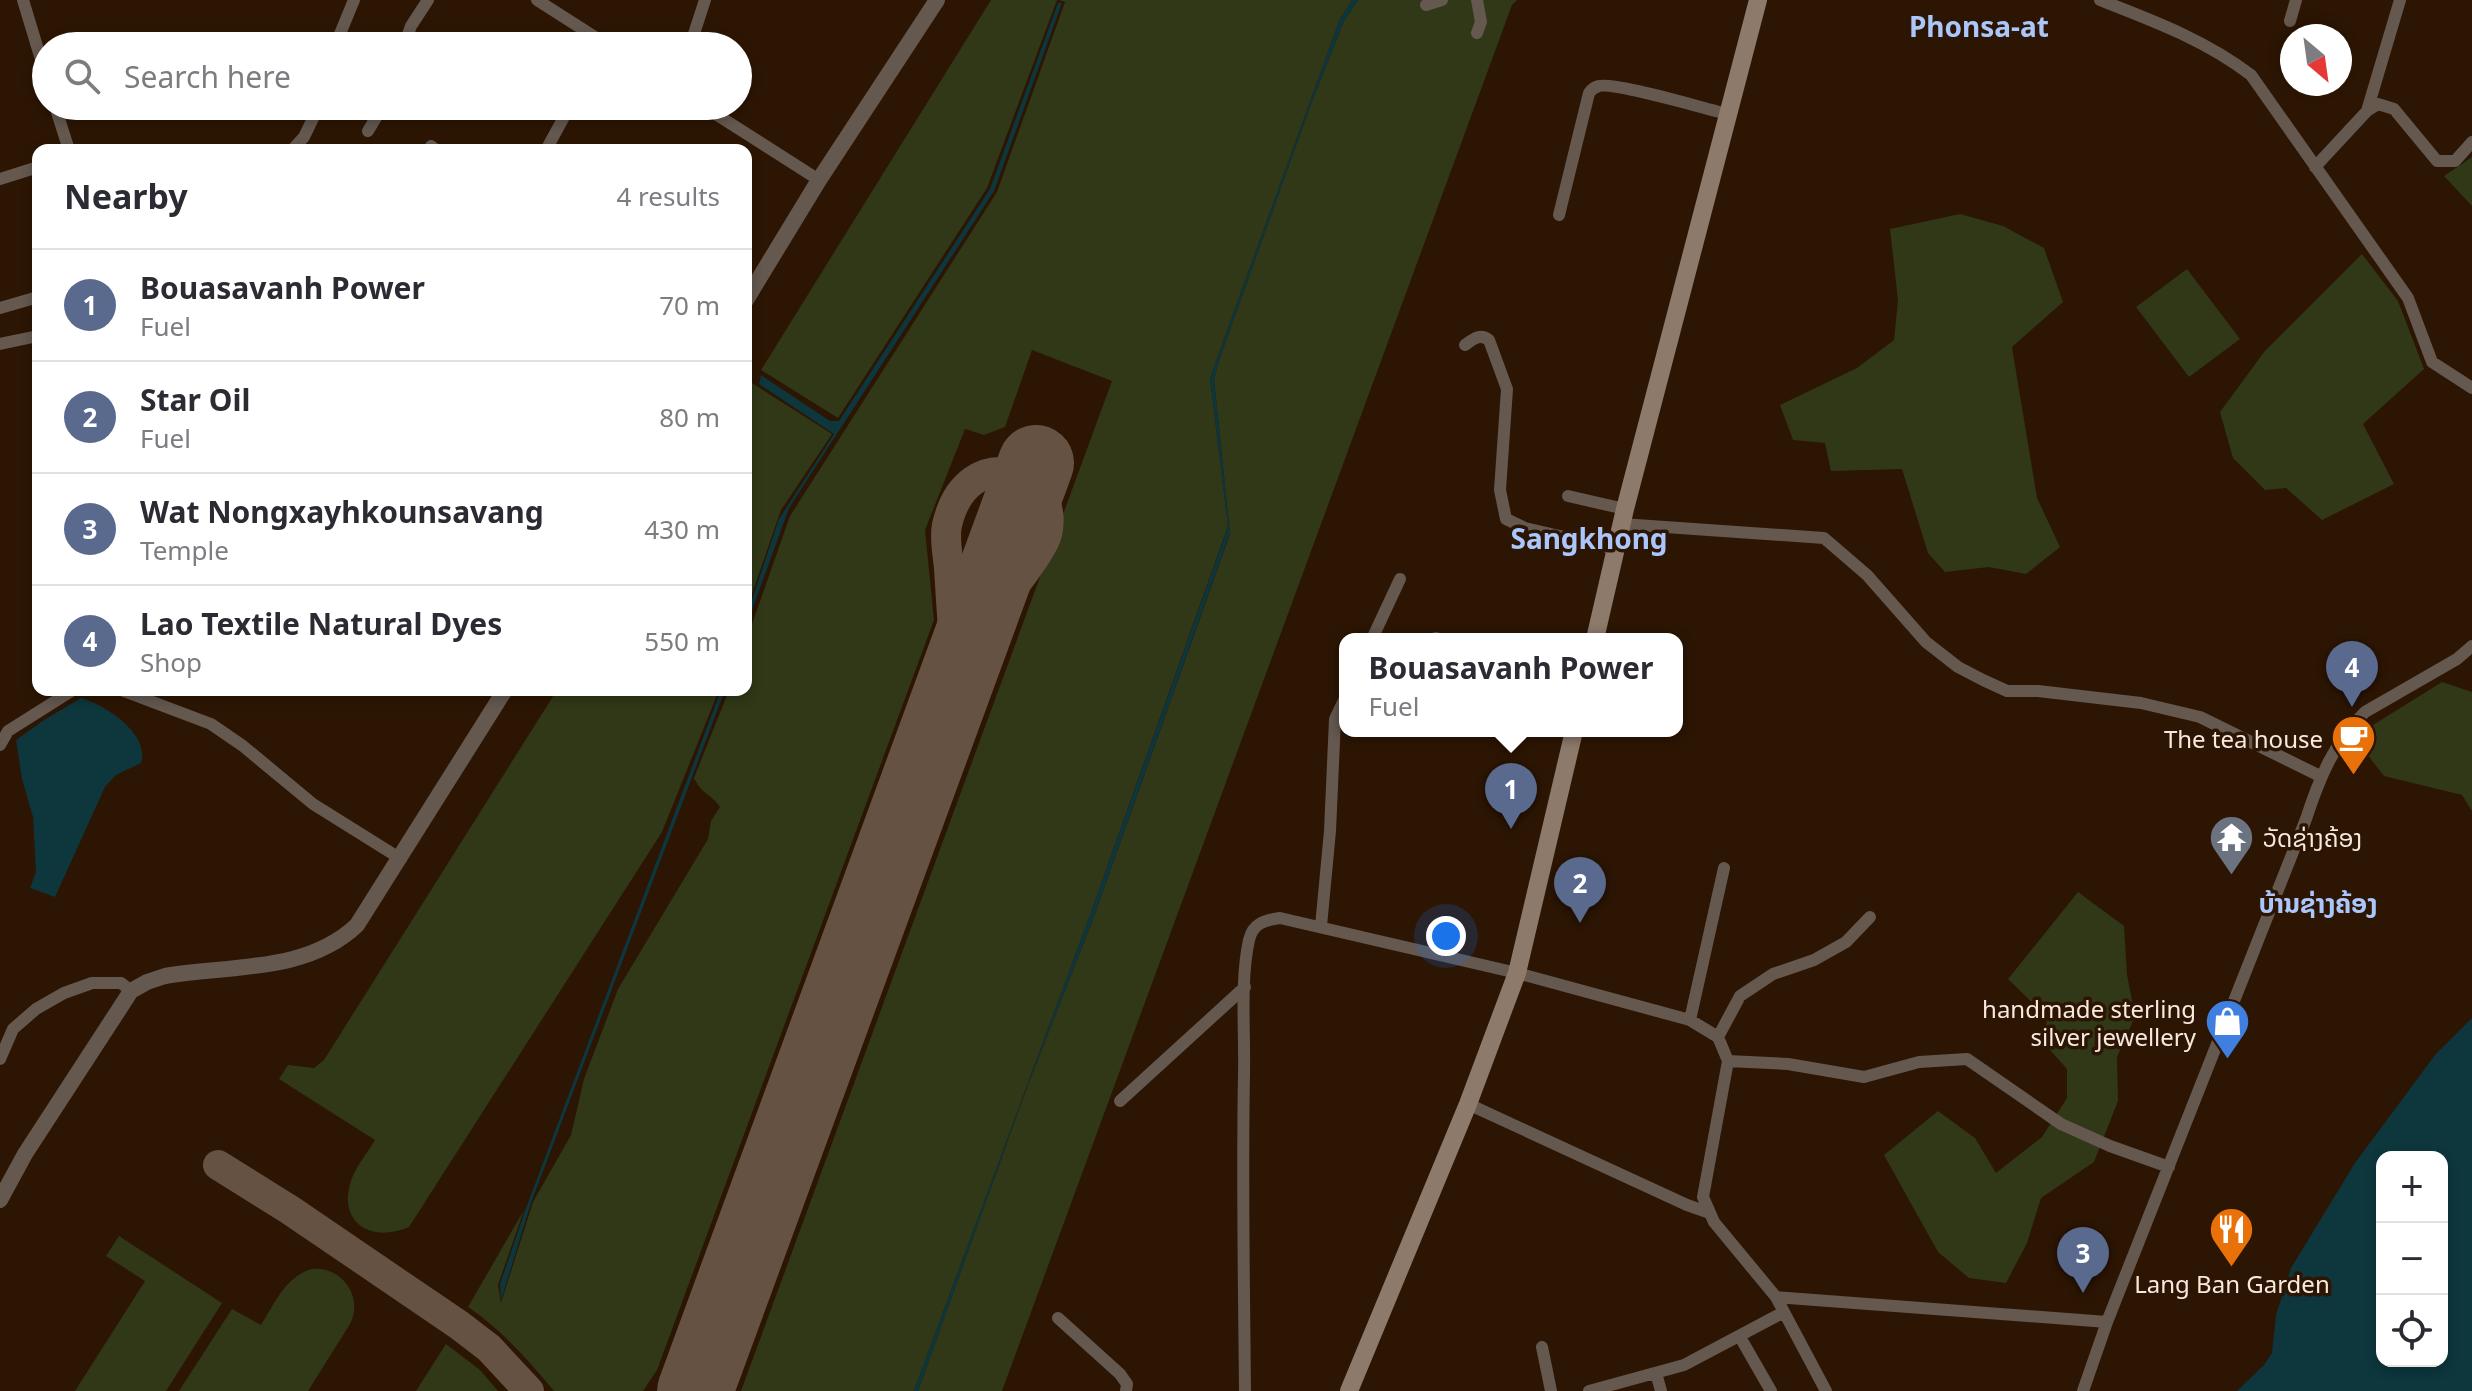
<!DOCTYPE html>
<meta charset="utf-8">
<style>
:root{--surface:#fff;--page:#f2f2f3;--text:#2b2b33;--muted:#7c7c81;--line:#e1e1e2;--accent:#596a8e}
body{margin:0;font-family:"Noto Sans","Noto Sans Lao",sans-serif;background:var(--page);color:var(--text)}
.controls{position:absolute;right:24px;bottom:24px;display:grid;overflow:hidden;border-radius:16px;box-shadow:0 4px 12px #0003}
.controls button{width:72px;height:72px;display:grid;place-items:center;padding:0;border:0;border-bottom:2px solid var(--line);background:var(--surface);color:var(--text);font:40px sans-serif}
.compass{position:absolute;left:2280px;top:24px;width:72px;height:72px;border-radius:50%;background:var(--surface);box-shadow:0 4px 12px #0003;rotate:151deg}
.you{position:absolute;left:1446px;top:936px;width:28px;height:28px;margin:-20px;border:6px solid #fff;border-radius:50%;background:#1a73e8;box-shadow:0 0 0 12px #1a73e833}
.badge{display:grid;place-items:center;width:52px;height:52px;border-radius:50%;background:var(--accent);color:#fff;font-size:26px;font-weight:700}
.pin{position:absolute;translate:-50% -66px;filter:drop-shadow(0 2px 4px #0008)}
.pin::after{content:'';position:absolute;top:42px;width:28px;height:24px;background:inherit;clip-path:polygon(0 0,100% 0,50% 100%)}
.popup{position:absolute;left:1339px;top:633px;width:344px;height:104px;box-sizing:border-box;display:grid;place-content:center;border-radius:16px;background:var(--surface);filter:drop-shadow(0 2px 6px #0005);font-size:26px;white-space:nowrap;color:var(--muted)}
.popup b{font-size:30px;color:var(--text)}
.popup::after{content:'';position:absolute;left:50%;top:100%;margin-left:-16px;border:16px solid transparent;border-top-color:var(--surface)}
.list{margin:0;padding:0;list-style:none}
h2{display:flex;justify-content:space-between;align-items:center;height:104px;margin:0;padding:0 32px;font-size:34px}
h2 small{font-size:26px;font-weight:400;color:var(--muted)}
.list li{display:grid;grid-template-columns:52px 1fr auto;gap:24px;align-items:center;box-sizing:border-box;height:112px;padding:0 32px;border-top:2px solid var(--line)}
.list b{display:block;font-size:30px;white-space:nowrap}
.list p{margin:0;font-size:26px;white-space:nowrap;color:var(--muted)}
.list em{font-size:26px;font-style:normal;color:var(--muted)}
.icon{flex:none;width:44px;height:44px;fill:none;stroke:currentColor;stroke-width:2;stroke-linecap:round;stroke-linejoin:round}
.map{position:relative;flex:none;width:2472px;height:1391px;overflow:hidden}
.search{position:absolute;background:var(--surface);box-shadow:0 4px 12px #0003;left:32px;top:32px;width:720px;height:88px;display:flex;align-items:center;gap:20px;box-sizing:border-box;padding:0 28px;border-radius:44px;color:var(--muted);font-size:30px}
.panel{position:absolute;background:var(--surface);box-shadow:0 4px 12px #0003;left:32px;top:144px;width:720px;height:552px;border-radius:16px}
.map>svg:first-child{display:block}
</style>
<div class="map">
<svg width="2472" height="1391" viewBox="0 0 2472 1391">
<rect width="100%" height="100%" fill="#2c1503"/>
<!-- green -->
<path fill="#303817" d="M991,0H1057L987,188L838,418L761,370Z
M1059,0H1352L1340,19L1210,378L1228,526L1089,918L914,1391H741L1112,381L1032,350L1005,427L984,435L965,429L925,530L934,620L657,1370L643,1391H554C527,1359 502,1330 468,1307L524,1210L498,1285L501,1303L533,1202L571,1135L584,1079L618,989L708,839L711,821L720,807C712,794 702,795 694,778L729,690H746V641L790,516L997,192L1065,2Z
M1358,0H1517L1512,5L1002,1391H918L1026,1090L1093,919L1230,534L1214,380L1218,363L1311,104L1344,21Z
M2472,157V206L2444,176Z
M1960,214L2003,226L2044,248L2063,302L2012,347L2037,498L2060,547L2026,574L1989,567L1945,572L1928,553L1902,469L1831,471L1825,443L1793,440L1780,405L1857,368L1894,340L1898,300L1890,229Z
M2362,254L2398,301L2424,369L2363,424L2394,484L2322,520L2286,488L2265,490L2233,458L2220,412L2264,352Z
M2187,269L2240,339L2189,377L2136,307Z
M752,383L832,434L781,510L746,611V392Z
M2442,682L2472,692V811L2462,795L2384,776L2359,744L2373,725Z
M557,690H719L662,832L409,1227C369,1244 336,1221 352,1178C357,1165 368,1152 375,1140L279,1079L288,1065L314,1068L324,1060Z
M2078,892L2124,926L2127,975L2135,1016L2117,1057L2118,1101L2094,1162L2041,1198L2027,1243L2006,1283L1969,1278L1938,1252L1884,1155L1938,1111L1975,1138L1996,1173L2042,1137L2067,1098V1069L2041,1040L2048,1018L2008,979Z
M119,1236L222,1303L166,1391H75L145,1281L106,1256Z
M312,1269C342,1266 364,1297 350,1324L308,1391H179L232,1309L261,1325C275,1303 285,1277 312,1269Z
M446,1344L480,1370L498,1391H416Z"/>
<!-- water -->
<path fill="#0d363d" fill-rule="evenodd" d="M1352,0H1358L1344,21L1311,104L1218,363L1214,380L1230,533L1093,919L1026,1090L918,1391H914L1089,918L1228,527L1210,378L1340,19Z
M1058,3H1062L994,191L789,508L746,627V617L779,519L834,434L759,384L761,375L830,421H839L990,189Z
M721,690H725L531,1203L501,1301L500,1284L526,1208Z
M81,698C105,705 150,733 141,763L116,775L105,787L55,897L30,888L36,872L33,817L22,779L16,740L44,720Z
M2472,1018V1391H2237L2264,1365L2272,1353L2276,1315L2291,1268L2355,1163L2435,1055ZM2442,1157V1361H2382V1157Z"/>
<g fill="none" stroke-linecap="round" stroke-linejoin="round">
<!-- taxiway -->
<path stroke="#665242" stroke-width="30" d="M947,706L955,689L956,666C953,634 951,601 949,568C948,555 944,539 947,525C967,438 1062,471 1047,534C1043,554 988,619 972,638
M218,1165L290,1210L459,1325L489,1348L529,1391"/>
<!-- runway -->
<path stroke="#665242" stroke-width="76" d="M695,1391L1036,463"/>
<!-- minor -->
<path stroke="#64584f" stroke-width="12" d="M23,0L46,76
M537,0L609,46
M2100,0C2154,21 2205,40 2251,75L2408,298L2432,362L2472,388
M1426,5L1442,0
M2290,21L2296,0
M1477,33L1481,22L1477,0
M335,46L354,0
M409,46L406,40L411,26L428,0
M690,46L705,0
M55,106L69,150
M703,106L819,180
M2367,111L2378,104L2394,109L2437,161H2455L2472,142
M368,131L383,106
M431,146L436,150
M292,150L304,137L319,106
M546,150L570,106
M2315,167L2367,111L2400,0
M0,179L38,167
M1559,215L1589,93C1592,89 1594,87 1599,86C1616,82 1705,109 1728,114
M0,308L38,297
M0,344L38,336
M1465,345C1473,339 1480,333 1489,340L1507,389L1500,490L1506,519L1525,528L1616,549
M1568,496L1625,509
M1622,524L1824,538L1867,575L1926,642L1958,667L1983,680L2007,691H2038L2141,703L2200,717L2320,776
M1436,638L1440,639
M1372,639L1400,579
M121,690L211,724L243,746L313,804L401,859
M0,745L8,731L73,690
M1321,926L1330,831L1335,719L1345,698
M1690,1020L1724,868
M1718,1037L1740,996L1773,974L1814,960L1846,942L1870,917
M0,1059L13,1029L36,1009L64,993L92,983H121L131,991
M1728,1061L1788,1064L1864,1077L1919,1062L1967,1059L2061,1124L2110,1146L2169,1167
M1120,1101L1245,987
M1468,1104L1687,1205L1710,1213
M1776,1297L2107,1322
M1058,1318L1120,1374L1127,1384L1126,1391
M1740,1337L1771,1391
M1542,1347L1551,1391
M1656,1373L1661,1391
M1245,1391C1244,1285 1242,1180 1244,1074C1245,1032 1240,981 1249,940C1253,923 1265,920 1280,918L1517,973L1690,1020L1718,1037L1728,1061L1703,1197L1714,1222L1776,1297L1826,1391
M1589,1391L1684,1365L1784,1312
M2083,1391L2107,1322L2306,819C2319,779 2334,742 2365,712L2457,659L2472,646"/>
<!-- tertiary -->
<path stroke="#64584f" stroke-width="16" d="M746,300L819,180L937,0
M0,1200L25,1154L131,991L147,982L165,976C229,965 307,973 357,925L505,690"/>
<!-- secondary -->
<path stroke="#8d7a6b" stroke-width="18" d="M1595,639L1625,509L1758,0
M1349,1391L1468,1104L1517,973L1574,731"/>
</g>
<!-- icons -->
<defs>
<symbol id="cafe-pin" viewBox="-11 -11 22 30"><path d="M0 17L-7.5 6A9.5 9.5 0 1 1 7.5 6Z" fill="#e8710a" stroke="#2c1503"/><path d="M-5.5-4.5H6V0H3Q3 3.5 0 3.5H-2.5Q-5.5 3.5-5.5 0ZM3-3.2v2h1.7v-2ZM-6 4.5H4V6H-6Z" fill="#fff"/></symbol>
<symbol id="temple-pin" viewBox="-11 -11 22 30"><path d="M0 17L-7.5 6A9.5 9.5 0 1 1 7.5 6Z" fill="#6b7280" stroke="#2c1503"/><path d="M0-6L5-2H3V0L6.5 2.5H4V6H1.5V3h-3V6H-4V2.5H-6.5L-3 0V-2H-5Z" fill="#fff"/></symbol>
<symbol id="shop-pin" viewBox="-11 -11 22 30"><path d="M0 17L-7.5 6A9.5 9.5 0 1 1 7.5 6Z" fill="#3f7fe0" stroke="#2c1503"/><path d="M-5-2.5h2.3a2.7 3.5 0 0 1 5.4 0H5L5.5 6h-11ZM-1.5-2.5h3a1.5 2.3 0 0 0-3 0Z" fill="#fff"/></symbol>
<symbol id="restaurant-pin" viewBox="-11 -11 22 30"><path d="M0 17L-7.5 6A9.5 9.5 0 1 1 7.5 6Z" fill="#e8710a" stroke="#2c1503"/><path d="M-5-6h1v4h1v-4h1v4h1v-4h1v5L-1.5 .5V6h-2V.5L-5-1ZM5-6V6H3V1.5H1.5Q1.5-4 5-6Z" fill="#fff"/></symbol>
</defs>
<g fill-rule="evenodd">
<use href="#cafe-pin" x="2328" y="712" width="51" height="69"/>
<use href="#temple-pin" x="2206" y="812" width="51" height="69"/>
<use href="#shop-pin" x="2202" y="996" width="51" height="69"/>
<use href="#restaurant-pin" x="2206" y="1204" width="51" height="69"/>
</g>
<g text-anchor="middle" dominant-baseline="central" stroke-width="7" stroke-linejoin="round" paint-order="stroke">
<!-- poi labels -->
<g font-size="24" fill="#f9e8dd" stroke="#2c1503" text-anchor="end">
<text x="2323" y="738">The tea house</text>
<text x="2263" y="837" text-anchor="start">ວັດຊ່າງຄ້ອງ</text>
<text x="2196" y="1008">handmade sterling<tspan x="2196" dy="28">silver jewellery</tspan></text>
<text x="2232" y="1283" text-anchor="middle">Lang Ban Garden</text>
</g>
<!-- neighbourhood labels -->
<g font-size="26" font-weight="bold" fill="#aac6fa" stroke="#2c1503">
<text x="2318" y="903">ບ້ານຊ່າງຄ້ອງ</text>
</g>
<!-- quarter labels -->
<g font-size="28" font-weight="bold" fill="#aac6fa" stroke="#2c1503">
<text x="1979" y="26">Phonsa-at</text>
<text x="1589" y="538">Sangkhong</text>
</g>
</g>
</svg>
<div class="controls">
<button>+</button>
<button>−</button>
<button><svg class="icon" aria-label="locate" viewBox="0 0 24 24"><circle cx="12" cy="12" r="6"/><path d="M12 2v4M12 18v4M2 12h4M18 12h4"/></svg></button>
</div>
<svg class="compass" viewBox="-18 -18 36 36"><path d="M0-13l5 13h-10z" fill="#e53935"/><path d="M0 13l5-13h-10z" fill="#7c7c81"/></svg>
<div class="you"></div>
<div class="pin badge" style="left:1511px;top:829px">1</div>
<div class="popup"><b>Bouasavanh Power</b>Fuel</div>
<div class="pin badge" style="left:1580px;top:923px">2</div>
<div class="pin badge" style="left:2083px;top:1293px">3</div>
<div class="pin badge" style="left:2352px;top:707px">4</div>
<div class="search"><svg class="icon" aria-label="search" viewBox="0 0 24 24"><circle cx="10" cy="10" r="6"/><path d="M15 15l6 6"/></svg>Search here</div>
<section class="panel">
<h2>Nearby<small>4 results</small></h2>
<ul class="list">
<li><span class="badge">1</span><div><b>Bouasavanh Power</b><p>Fuel</p></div><em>70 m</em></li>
<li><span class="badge">2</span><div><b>Star Oil</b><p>Fuel</p></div><em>80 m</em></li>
<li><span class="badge">3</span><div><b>Wat Nongxayhkounsavang</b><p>Temple</p></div><em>430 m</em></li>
<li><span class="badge">4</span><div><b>Lao Textile Natural Dyes</b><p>Shop</p></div><em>550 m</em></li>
</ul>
</section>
</div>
